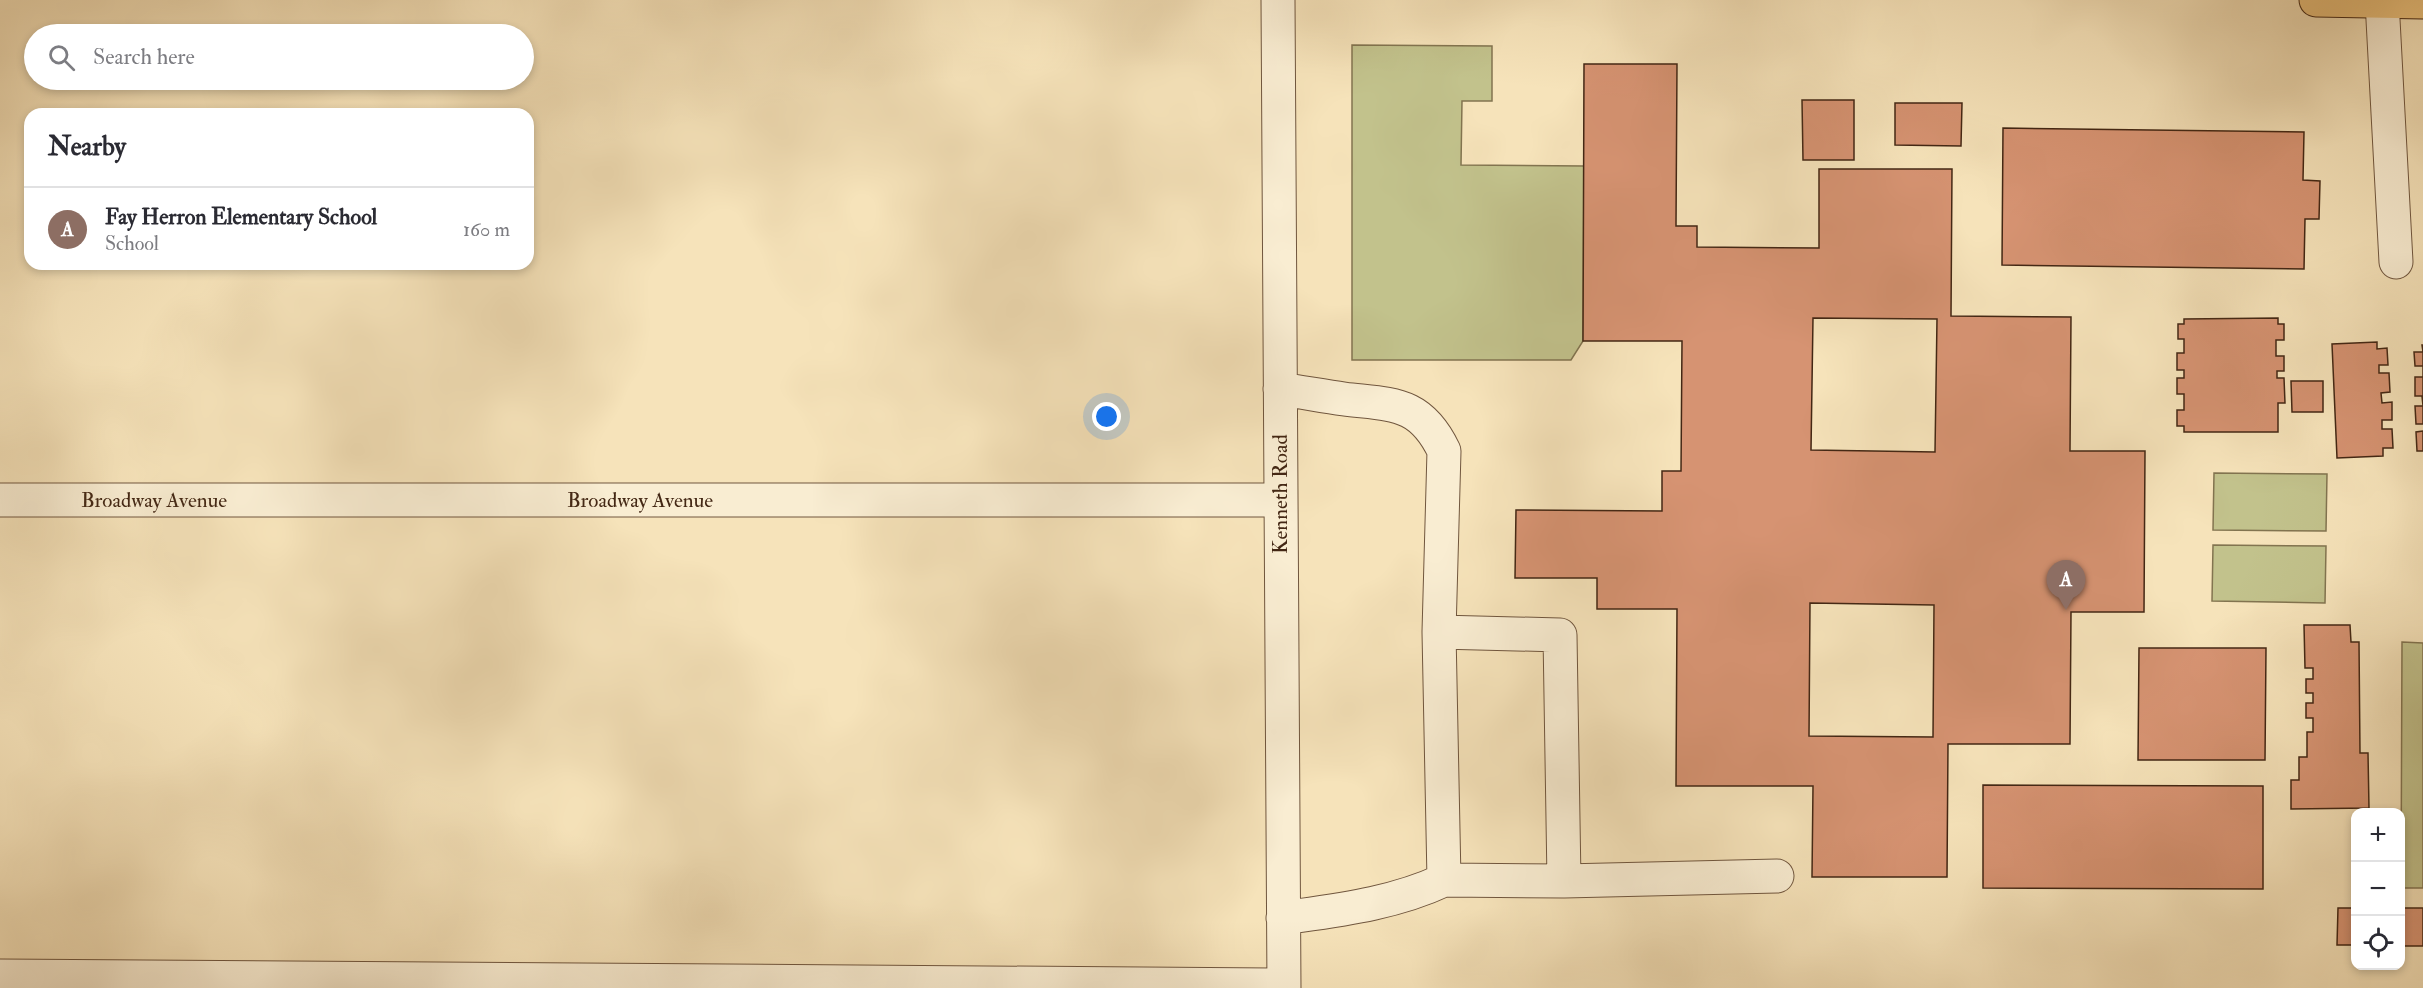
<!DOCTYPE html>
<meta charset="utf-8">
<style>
:root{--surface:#fff;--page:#f2f2f3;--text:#2b2b33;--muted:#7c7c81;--line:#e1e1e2;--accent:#2563eb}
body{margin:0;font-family:"IM FELL Double Pica",serif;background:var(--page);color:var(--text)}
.controls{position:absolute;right:18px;bottom:18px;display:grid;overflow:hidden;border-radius:12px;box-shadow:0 3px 9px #0003}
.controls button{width:54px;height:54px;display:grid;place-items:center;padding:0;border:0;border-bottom:2px solid var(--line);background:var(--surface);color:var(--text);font:30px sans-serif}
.you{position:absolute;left:1107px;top:417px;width:21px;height:21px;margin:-15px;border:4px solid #fff;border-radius:50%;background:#1a73e8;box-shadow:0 0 0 9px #1a73e833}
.badge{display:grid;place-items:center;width:39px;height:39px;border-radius:50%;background:var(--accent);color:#fff;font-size:20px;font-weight:700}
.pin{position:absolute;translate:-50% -50px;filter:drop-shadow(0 2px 3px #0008)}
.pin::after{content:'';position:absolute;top:32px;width:21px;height:18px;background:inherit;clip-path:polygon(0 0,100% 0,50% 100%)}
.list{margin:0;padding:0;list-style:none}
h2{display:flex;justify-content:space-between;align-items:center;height:78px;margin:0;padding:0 24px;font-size:26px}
h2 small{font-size:20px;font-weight:400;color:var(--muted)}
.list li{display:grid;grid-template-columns:39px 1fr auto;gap:18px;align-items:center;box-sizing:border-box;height:84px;padding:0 24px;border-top:2px solid var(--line)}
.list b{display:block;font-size:22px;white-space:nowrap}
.list p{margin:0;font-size:20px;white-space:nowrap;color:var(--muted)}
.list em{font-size:20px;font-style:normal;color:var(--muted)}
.icon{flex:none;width:33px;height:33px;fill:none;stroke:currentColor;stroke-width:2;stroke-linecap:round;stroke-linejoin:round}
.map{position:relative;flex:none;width:2423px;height:988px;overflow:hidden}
.search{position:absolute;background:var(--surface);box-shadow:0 3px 9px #0003;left:24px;top:24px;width:510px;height:66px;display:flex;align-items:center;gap:15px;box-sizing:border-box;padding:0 21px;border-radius:33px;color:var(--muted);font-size:22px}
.panel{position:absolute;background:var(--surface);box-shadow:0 3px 9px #0003;left:24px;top:108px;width:510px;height:162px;border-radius:18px}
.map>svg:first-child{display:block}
</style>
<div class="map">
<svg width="2423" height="988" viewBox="0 0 2423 988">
<rect width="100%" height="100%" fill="#f6e3ba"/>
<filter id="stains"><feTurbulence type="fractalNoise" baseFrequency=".00333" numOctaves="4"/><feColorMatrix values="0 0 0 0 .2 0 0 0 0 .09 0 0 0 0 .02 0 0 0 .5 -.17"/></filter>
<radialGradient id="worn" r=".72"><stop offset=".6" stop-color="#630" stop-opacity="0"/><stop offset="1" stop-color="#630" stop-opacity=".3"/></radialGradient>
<!-- grass -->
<path fill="#c2c28c" stroke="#827450" stroke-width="1.5" d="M1352,45L1492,46V101H1462L1461,165L1584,166L1583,341L1571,360H1352Z
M2214,473L2327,474L2326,531L2213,530Z
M2213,545L2326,546L2325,603L2212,601Z
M2402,642L2423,643V888H2401Z"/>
<!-- building -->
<path fill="#d69372" stroke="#432714" stroke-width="1.5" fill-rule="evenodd" d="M1584,64H1677L1676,226H1697V247L1819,248V169H1952L1951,316L2071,317L2070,451H2145L2144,612H2071L2070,744H1948L1947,877H1812L1813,786H1676L1677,609H1597V578H1515L1516,510L1662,511V471H1681L1682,341H1583ZM1813,318L1937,319L1935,452L1811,450ZM1810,603L1934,605L1933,737L1809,736Z
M1802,100H1854V160H1803Z
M1895,103H1962L1961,146L1895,145Z
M2003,128L2304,132L2303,180L2320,181L2319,219H2305L2304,269L2002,265Z
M2278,318V324H2284V340H2276V356H2284V371H2277V378H2284L2285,403H2278V432H2184V426H2177V410H2184V394H2177V378H2184V370H2177V353H2184V339H2178V324H2184V319Z
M2377,342V349L2387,348L2388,365H2379V373H2389L2390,392L2381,393L2382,403L2392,402V420H2382V429H2392L2393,448H2383V456L2337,458L2332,344Z
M2422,345H2423V424H2416L2415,406H2423L2422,396H2415V377H2423V366H2415L2414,352H2423Z
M2291,381H2323V412H2292Z
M2423,431V451H2417L2416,432Z
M2304,625H2350L2351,642H2359L2360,753H2368L2369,808L2291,809V780H2299V757H2307V732H2313V718H2306V703H2313V693H2306V679H2313V668H2305Z
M2139,648H2266L2265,760H2138Z
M1983,785L2263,786V889L1983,888Z
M2338,908H2356V945H2337Z
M2400,908H2423V946H2400Z"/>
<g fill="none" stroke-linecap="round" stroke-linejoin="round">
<defs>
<path id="minor" d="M1278,0L1284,988
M2382,1L2396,262
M1280,389C1301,392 1323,396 1344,399C1392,405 1420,401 1444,451L1439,632L1444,880C1393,904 1338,910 1283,918
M0,500H1280
M1439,632L1560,635L1564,881L1444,880
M1564,881L1777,876
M0,976L1284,985"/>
<path id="major" d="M2316,0L2423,2"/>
</defs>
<!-- minor casing -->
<use href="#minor" stroke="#70563e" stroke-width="35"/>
<!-- major casing -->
<use href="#major" stroke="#432714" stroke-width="35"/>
<!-- minor -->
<use href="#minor" stroke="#f9edd2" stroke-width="33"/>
<!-- major -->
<use href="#major" stroke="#ebc27d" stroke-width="33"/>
</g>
<g text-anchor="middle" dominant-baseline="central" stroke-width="4.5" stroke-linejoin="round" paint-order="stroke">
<!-- street labels -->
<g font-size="21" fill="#432714" stroke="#f9edd2">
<text transform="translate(1280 494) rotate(-90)">Kenneth Road</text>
<text x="154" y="500">Broadway Avenue</text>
<text x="640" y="500">Broadway Avenue</text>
</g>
</g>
<rect width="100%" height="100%" filter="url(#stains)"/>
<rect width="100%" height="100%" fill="url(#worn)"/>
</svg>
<div class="controls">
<button>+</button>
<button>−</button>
<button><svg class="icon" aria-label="locate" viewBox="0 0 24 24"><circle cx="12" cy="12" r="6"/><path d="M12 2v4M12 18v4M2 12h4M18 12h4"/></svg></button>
</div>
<div class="you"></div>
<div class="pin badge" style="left:2066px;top:610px;background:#8d6e63">A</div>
<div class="search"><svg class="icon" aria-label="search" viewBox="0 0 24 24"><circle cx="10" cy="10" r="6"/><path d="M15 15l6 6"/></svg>Search here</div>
<section class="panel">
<h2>Nearby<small></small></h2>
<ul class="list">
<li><span class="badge" style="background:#8d6e63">A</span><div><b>Fay Herron Elementary School</b><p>School</p></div><em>160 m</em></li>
</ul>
</section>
</div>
